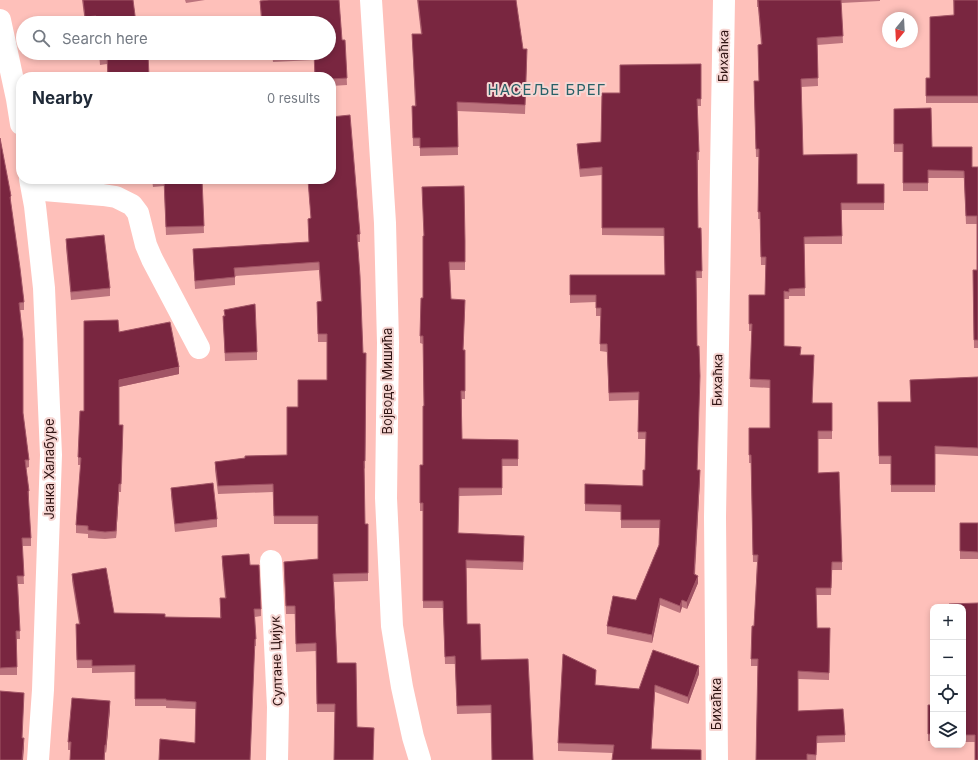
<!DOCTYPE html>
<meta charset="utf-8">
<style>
:root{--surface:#fff;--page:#f6f6f7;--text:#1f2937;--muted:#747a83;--line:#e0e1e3}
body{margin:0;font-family:Inter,sans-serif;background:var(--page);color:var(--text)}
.controls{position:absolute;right:12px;bottom:12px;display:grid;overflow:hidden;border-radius:8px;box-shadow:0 2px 6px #0003}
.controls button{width:36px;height:36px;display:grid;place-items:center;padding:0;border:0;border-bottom:1px solid var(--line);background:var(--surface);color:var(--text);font:20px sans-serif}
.compass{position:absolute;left:882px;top:12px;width:36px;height:36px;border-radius:50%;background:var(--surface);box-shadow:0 2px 6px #0003;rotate:198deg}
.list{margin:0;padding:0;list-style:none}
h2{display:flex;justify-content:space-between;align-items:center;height:52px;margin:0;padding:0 16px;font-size:17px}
h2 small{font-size:13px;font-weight:400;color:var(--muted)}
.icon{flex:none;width:22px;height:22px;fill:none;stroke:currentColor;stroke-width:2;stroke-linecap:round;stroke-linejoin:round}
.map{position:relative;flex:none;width:978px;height:760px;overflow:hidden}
.search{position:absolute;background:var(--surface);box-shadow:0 2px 6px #0003;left:16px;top:16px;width:320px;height:44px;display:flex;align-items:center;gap:10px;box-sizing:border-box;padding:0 14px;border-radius:22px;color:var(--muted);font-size:15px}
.panel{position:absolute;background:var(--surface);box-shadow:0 2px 6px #0003;left:16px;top:72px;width:320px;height:112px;border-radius:16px}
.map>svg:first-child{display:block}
</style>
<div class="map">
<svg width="978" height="760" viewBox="0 0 978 760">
<rect width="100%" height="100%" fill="#fec0ba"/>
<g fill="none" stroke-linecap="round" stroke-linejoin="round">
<!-- street -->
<path stroke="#fff" stroke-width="22" d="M371,0L385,223L388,343L386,498L392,626L402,687L413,737L420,760
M0,20L17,99L21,124
M30,179L35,206L44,288L51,455L43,690L38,760
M32,189L103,195L116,197L132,205L138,213L146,245L152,259L199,348
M271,561L278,707L277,760
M717,760L715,517L724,0"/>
</g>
<!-- wall -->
<path fill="#bc737d" d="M82,0H133L136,23H85Z
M185,0H205L186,3Z
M269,0H339L342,40H345L347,85L331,86V77H315L314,60L273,62L272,53H329V23H261L260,1Z
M417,0H516L523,49L527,57L525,114L457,111L458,155L420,156V146H413L412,106H415L412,34H421Z
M757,0H880V1L841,3L843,43L817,45L818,86L801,87L803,155L857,184H884V210H842V244H804L805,296H789V299H784V346L801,355L813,403H832V439H818V473L842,562V570H832L831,595H816L817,628H830L829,680L798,679V711L845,735V742L817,743L816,760H756L758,666H751V659L754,626L757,562H753L751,463H749V428H770V388L750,387L752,331H749V295H765L766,265H761L760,219H758L759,157H756L754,81H759L758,45H761L758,7H757Z
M953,0H978V103H926V78H930L954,15Z
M99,53H157V60H148L149,77H107V64L100,65Z
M701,64V106H697L699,152V160H698V228H701L702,278H696L697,470L700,478L695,575L698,583L687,609L682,607L680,613L660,605L652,643L607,634V626L636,600L659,545L660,528H621V512L585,511V504L643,486L645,470L646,439H638L639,400L609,401L607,352L600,351L601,316H596V302L570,303V275H665L664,236L602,235V175L580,177L577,151V144L601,142L620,93Z
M894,109L932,147L972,167H978V348H974L973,278L977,270V224H966L964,178H928V191H903V152H894Z
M0,138L11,196V204L24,302V310H20L23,413L29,460V467L26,468L29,491V499H28L31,538V546H22L24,584H18L20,639H17V675H0Z
M152,179H204V183H202L204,233L166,235L164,186L153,187Z
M318,179H331L360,234V242H357L363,353H366L365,469L364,468L365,524H368V581L334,582L337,663L357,727L373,760L335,712H317L316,651L296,652L295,614H286L284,562L318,559V524H274L273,492L218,494L215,470V462L287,455L298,407L327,380V342H318L317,302L321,301L319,270L235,276V285L195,289L193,257V249L309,242L308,219L311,218L308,180H318Z
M424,236L465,241V270H450L451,299L465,308L463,350H465V399H462V439L518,440V466H502V495L459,496L458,533L524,543L523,570L466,568L467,624L481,660L528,659L491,713L457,714L455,664H445L443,608H423V511H420V465H423L424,406L423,344L420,343V336L423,298Z
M66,239L110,288V296L71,300L66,247Z
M223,316H224L257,352V360L225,361Z
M119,332L179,374L119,387V425H123L121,492H119L116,538L105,539L88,538V534L76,533V525L81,465H78V457Z
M978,377V456L935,454V492H891V464H879L878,402H911L910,380Z
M171,488L217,519V527L175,532L171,496Z
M960,523H978V559H960Z
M222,556L250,565L261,609V616L255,617L256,646H255L195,743L196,709L166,708V706H135V672L92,673V668H77L76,624H79L72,581V574L114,613L165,617L220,618V598H225L222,564Z
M978,603L975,742H963V607Z
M699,674L688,704L655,692L613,753L558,751V743L595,685L639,689Z
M928,705H933V741H928Z
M110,709L106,753L105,752V760H70V750H68V742Z"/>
<!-- shaded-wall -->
<path fill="#a15465" d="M179,367V374L119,387V380Z
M700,470V478L694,582V574Z
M119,484V492L116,538V531Z
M698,576V583L687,609V602Z
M660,598V605L652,643V635Z
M682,600V607L680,613V606Z
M699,666V674L688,704V697Z
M655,685V692L651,756V749Z
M110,701V709L106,753V745Z
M24,738V748L23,760H22Z"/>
<!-- building -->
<path fill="#792640" stroke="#a15465" d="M83,0H133L136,23H96V16L85,17Z
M269,0H339L342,40H345L347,78L331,79V77H315L314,53H329V23H271V20L262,21L260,1Z
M418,0H516L523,49H527L525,105L457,102L458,147L420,148V138H413L412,106H416L412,34H422Z
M758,0H841L843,36L817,38L818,78L801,79L803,155L857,154V184H884V203H841L842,236L804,237L805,288L789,289V292L784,291V346L801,347L800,355H814L812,403H832V431H818V473L839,472L842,562H832L831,588H816L817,628H830L829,673L798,671V711L843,709L845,735L817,736L816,755L807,754V760H756L758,659H751L752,626H754L758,555H753L751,455H749V428H770V380L750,379L752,324H749V295H765L766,257H761L760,212H758L759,149H756L754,81H759L758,45L762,44Z
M954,0H978V96H926V78H930V17L954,15Z
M153,21L154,23H137Z
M99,53H148L149,77H108L107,57L100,58Z
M273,53H313L273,54Z
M701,64V99H697L699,152H697L698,228H701L702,271H696L697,346H699L700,376L697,470H700L694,574L698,576L687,602L682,600L680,606L660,598L652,635L607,626L613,596L636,600L659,545L660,520H621V505L585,504V484L643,486V470H645L646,432H638L639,392L609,393L607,344H600L601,308H596V295H570V275H665L664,228H602V167L580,169L577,144L601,142L602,93H620V65Z
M931,108L932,147H972V167H978V340H974L973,270H977V216H966L964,171L928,170V183H903V144H894V109Z
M350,115L360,234L357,235L360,276L363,353H366L365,461H364L365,524H368V573L333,574L337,663H356L357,727L374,728L373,760H334L335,704H317L316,643L296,644L295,606H286L284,562L318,559V516H274L273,484L218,486L215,462L245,458V456L287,455V407H298V380H327V334H318L317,302L322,301L319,262L234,268L235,277L195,281L193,249L309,242L308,219L311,218L308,180L319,179H331V117Z
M0,138L11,196L10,197L20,268L24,302L19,303L23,339V413L29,460H25L29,491H28L31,538H22L24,576H17L20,631H16L17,667L0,668Z
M164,179H202L204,226L166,227Z
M464,186L465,241V262H449L451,299L465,300L463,350H465V391H461L462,439L518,440V459H502V488H459L458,533L524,536L523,562L466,560L467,624H480L481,660L528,659L533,760H492L491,705L457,706L455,656L445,657L443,601H423V503H420V465H423V406H424L423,336H420L421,298H423V236H424L422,187Z
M104,235L110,288L71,292L66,239Z
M255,304L257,352L225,353L223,316H225L224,310Z
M118,320L119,332L170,322L179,367L119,380V425H123L121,484H119L116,531L105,532L88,530V526L76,525L81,458L78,457L80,411H84V321Z
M978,377V448L935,446V485H891V456H879L878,402H911L910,380Z
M213,483L217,519L175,524L171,488Z
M960,523H978V552L960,551Z
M249,554L250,565H259L261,609H254L256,639H255L250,760H159L160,739L195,743L196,702L166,700V699H135V665L92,666V660H77L76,624H80L72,574L106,568L114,613L165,614V617L221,618L220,598H226L222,556Z
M978,603V760H975V735H963V607H949V604Z
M653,650L699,666L688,697L655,685L651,749L701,750V760H612L614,745L558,743L563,654L596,670L595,685L639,689Z
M0,691L24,693L22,738H24L22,760H0Z
M72,698L110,701L106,745H105L104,760H70L71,742H68Z
M928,705H933V734H928Z"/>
<g text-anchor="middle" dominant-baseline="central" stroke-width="4" stroke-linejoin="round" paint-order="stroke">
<!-- street labels -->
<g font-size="13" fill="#301413" stroke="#f6d6d3">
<text transform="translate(723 56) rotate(-89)">Бихаћка</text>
<text transform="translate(717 380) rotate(-89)">Бихаћка</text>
<text transform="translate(387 381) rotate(-90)">Војводе Мишића</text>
<text transform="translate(49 469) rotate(-90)">Јанка Халабуре</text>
<text transform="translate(276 661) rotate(-92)">Султане Цијук</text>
<text transform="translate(716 704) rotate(-90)">Бихаћка</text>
</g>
<!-- quarter labels -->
<g font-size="15" letter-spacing="1" fill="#286167" stroke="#f6d6d3">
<text x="547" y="89">НАСЕЉЕ БРЕГ</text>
</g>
</g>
</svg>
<div class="controls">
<button>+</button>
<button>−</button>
<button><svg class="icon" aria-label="locate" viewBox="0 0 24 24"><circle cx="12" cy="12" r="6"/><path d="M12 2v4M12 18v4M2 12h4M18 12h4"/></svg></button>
<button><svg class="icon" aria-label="layers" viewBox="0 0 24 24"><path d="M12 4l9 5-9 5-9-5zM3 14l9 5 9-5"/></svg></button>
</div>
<svg class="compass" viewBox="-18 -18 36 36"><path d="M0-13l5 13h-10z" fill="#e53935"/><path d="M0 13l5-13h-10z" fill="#747a83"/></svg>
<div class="search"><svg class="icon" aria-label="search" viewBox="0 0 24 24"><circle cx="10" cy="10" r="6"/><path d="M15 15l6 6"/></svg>Search here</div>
<section class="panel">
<h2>Nearby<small>0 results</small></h2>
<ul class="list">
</ul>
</section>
</div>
